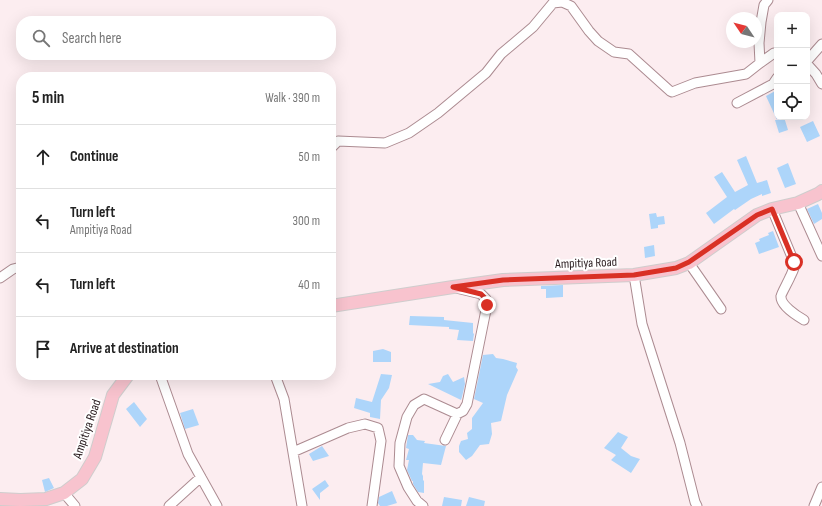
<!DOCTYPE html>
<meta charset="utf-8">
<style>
:root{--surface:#fff;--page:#f6f6f6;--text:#222;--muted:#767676;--line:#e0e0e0}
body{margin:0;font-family:"Sofia Sans Condensed",sans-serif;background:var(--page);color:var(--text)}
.controls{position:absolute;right:12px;top:12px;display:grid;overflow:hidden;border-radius:8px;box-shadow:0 4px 16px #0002}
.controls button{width:36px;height:36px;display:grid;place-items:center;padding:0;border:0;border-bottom:1px solid var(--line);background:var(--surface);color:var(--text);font:20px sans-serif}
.compass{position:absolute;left:726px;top:12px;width:36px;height:36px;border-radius:50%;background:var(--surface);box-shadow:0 4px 16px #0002;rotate:305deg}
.stop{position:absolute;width:12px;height:12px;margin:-9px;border:3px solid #d93025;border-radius:50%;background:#fff}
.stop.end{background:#d93025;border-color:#fff;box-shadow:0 1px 4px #0008}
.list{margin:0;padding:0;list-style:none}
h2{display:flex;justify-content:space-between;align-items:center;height:52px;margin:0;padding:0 16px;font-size:17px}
h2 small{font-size:13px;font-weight:400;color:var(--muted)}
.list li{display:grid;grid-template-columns:26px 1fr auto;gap:12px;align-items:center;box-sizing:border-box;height:64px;padding:0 16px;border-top:1px solid var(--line)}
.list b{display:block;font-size:15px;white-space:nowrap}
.list p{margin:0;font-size:13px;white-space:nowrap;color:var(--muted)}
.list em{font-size:13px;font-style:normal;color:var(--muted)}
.icon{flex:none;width:22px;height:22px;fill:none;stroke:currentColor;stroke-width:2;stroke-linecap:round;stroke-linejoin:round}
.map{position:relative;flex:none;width:822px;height:506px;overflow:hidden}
.search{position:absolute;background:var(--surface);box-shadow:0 4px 16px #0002;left:16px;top:16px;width:320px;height:44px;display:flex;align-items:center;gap:10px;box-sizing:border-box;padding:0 14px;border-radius:16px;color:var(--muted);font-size:15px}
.panel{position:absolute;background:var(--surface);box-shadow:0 4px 16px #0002;left:16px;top:72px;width:320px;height:308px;border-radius:16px}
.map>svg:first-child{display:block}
</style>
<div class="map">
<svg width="822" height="506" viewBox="0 0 822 506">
<rect width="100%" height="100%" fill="#fcedf0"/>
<!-- building -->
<path fill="#add5fa" d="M777,90V120L784,117L788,130L779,133L775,120H777L766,96Z
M813,121L820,136L807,142L800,127Z
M746,156L757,183L767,180L771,193L762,196V194L751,199L735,210L734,209L714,224L706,213L727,197L714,177L722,172L735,192L748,185L737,160Z
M788,163L796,184L785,188L777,168Z
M818,204L822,213V219L814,224L807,209Z
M656,213L657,217L664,216L665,224L658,225V228L651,229L649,214Z
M773,231L779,247L759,254L755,243L760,241L759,239L769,235L768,233Z
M654,245L655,256L645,258L644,247Z
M563,285V297L546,298V289H541V286Z
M410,316L444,317V320L473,323V333L474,334L473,341L457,340L459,330L449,329V327L409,325Z
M383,349L391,352V362H373V351Z
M493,354L496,358L503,359L517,363L516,367L518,370L507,395L501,421L491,423L492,434L489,444L480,445L472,456L466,460L459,452V446L461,441L468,439L467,433L472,429V418L483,403L474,399L483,355Z
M381,374L392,375L389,388L381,400L380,419L370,417V413L354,408L356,398L372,402Z
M448,374L453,382L464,377L465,384L462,397L461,400L428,384L440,382L443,376Z
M134,402L147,419L140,427L126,409Z
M193,409L199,425L185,429L180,413Z
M618,432L628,437L621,448L631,456L640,459L631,473L611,460L616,455L604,448Z
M408,435H413L417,440L425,441L424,443L446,446L441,465L423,463L422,474L423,476V480L424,481V493L418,492L413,484V481H412L407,470L409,460H406L409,449L406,448Z
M322,446L329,456L313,461L309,454Z
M49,478L54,488L45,492L42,480Z
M325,480L329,486L320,493V500L312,489Z
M392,491L397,503L387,506H380L378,503L379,497Z
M444,497L462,500L461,506H442Z
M469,497L485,501L484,506H466Z"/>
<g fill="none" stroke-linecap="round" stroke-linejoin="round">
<defs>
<path id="minor" d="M807,61L822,44
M760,63L759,43L761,22L764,5L768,0
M807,64L816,74L822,84
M737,103L773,84L777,78
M331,148L338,141L385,143L409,133L438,113L486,73L501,54L533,27L553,3L562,2L571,6L589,31L598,41L614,52L629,54L670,91L672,92L695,83L746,74L760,63L774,53H777
M798,203L822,256
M772,209L794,262C795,268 793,271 790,277C789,280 781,294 781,296C780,305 797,316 804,320
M689,263L721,309
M634,275L642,324L680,443L695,502L697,506
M0,278L13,269L21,267
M160,375L188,454L217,506
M275,375L284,399L302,506
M445,440L456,417L457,414
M293,452L348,428L365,424L378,428L381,441L372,506
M64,493L75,506
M169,506L201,477
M423,506L417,501L408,487L399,466L400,443L407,417L414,405L424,399L457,414L463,411L467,404L487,305L486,299L481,294L456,288
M814,506L822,487"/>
<path id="major" d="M331,306L453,287L503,280L634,275L676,268L689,263L757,215L772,209L798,203L818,194L822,191
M0,499L20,500L46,499L64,493L82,479L95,457L113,395L128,375"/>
</defs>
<!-- minor casing -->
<use href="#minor" stroke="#ac8b91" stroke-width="11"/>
<!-- major casing -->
<use href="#major" stroke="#cfcdcd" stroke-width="14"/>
<!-- minor -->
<use href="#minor" stroke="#fff" stroke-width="9"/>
<!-- major -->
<use href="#major" stroke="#f8c3ce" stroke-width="12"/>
</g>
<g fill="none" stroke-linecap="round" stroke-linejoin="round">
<!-- route -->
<path stroke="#d93025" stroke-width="5" d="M487,305L486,299L481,294L453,287L503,280L634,275L676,268L689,262L757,215L772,209L794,262"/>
</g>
<g text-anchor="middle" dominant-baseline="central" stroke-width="4" stroke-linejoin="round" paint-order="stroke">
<!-- street labels -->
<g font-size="13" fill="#271a1d" stroke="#fff">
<text transform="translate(586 263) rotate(-2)">Ampitiya Road</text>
<text transform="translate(87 429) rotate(-71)">Ampitiya Road</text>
</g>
</g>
</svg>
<div class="controls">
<button>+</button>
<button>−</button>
<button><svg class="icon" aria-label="locate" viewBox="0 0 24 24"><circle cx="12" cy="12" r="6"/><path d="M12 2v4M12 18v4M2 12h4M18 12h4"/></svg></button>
</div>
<svg class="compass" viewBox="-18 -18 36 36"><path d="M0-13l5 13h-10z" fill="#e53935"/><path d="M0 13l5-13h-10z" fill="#767676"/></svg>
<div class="stop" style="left:794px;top:262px"></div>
<div class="stop end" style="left:487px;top:305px"></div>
<div class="search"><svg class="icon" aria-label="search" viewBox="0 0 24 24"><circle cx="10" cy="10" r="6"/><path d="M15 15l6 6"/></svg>Search here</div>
<section class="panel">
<h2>5 min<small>Walk · 390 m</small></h2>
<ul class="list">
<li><svg class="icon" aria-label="ahead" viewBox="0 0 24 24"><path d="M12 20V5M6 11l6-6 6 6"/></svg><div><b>Continue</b></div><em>50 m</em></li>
<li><svg class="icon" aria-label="left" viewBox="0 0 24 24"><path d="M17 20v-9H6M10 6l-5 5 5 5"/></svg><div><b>Turn left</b><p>Ampitiya Road</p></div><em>300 m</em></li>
<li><svg class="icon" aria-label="left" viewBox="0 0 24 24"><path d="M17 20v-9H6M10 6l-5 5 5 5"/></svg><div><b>Turn left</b></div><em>40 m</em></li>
<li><svg class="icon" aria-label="arrive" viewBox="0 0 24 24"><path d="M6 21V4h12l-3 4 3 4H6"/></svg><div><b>Arrive at destination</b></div></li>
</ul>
</section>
</div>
